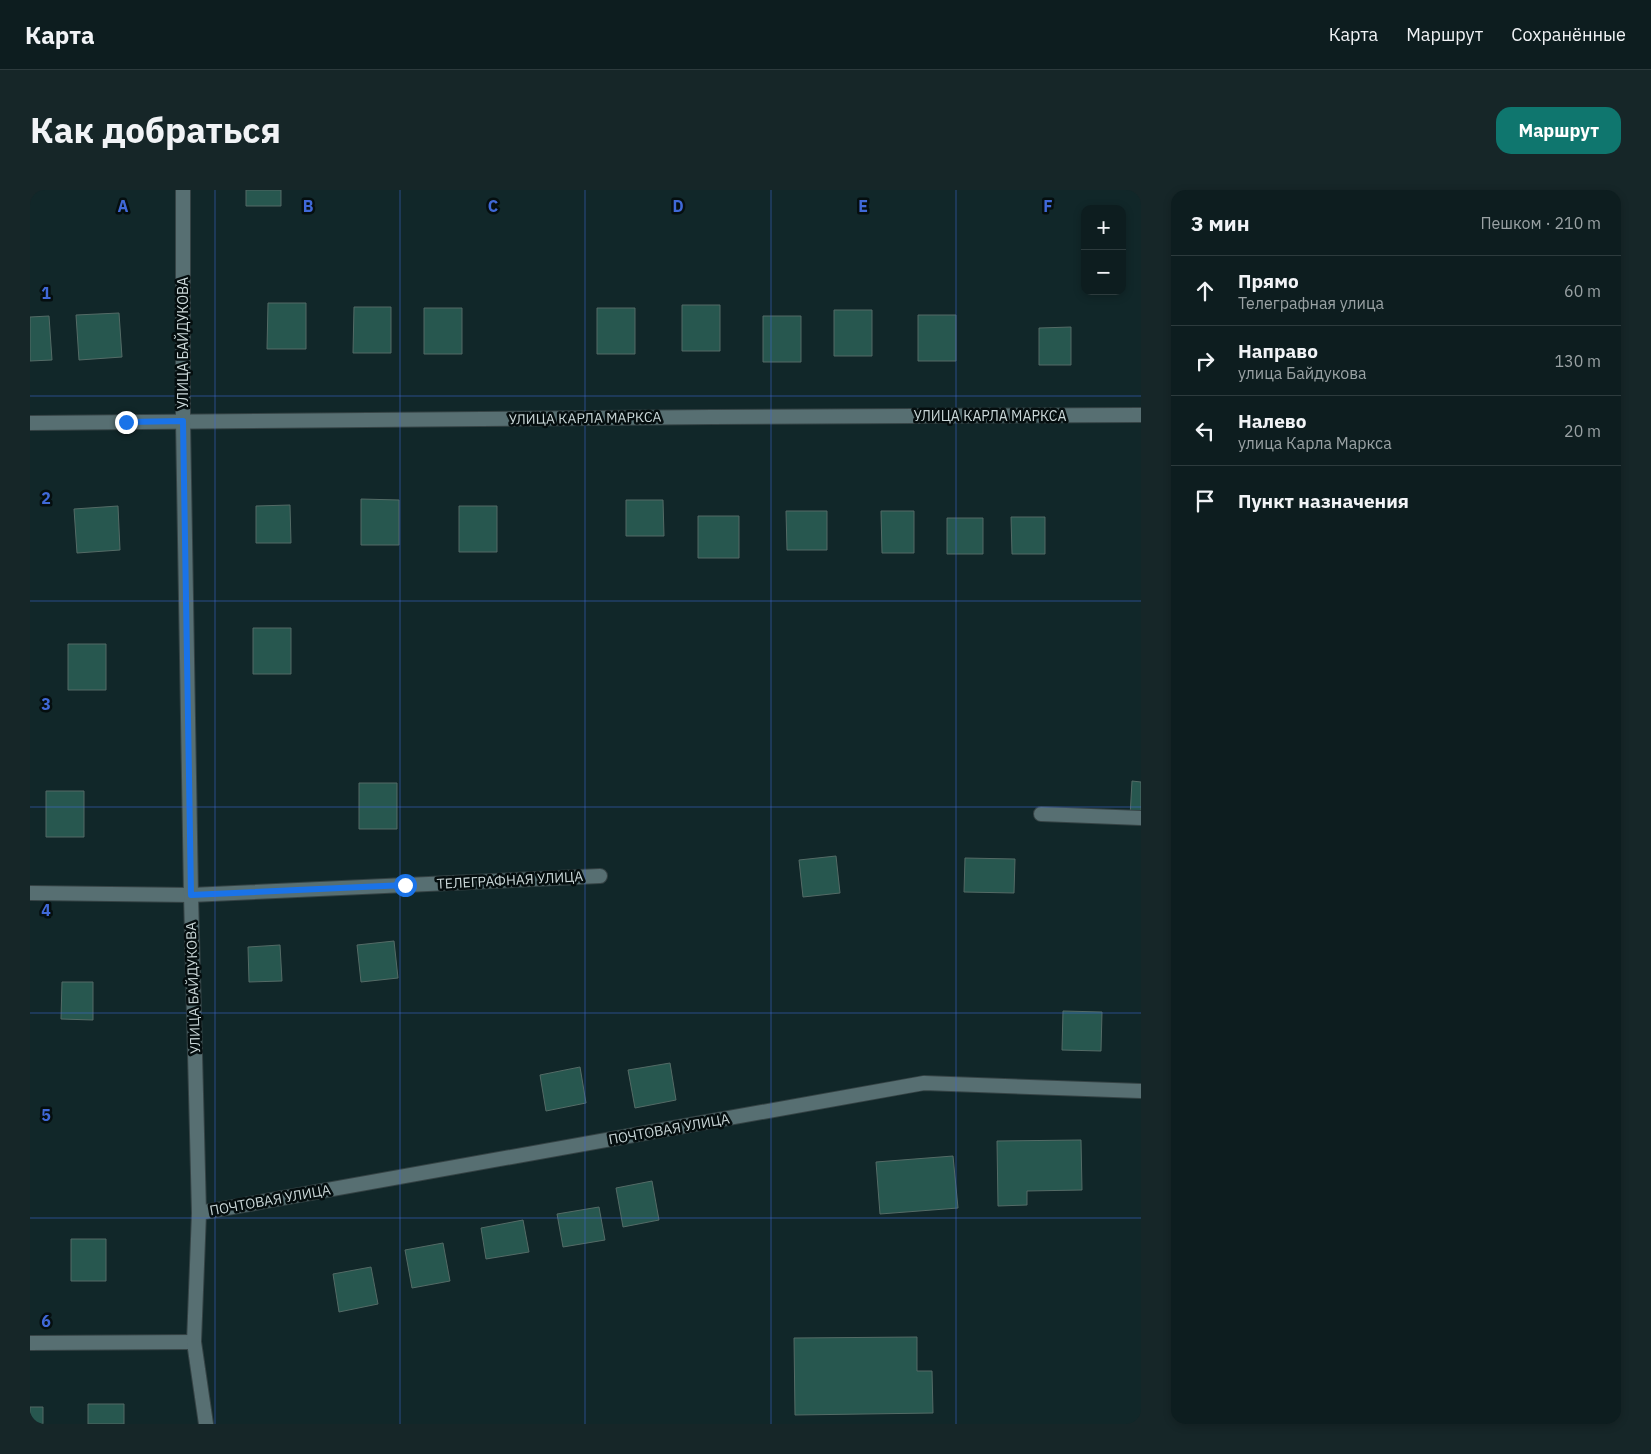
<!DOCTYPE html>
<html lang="ru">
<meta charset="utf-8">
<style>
:root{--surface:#0d1d1f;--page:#162628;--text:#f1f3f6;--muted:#9aa2a4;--line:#2d3b3d;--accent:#0f766e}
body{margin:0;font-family:"IBM Plex Sans",sans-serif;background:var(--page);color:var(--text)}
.controls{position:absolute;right:15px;top:15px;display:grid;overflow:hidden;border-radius:10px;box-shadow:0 2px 8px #0003}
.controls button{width:45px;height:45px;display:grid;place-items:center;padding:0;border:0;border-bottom:1px solid var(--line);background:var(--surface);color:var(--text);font:25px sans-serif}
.stop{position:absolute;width:15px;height:15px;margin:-11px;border:4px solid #1a73e8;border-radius:50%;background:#fff}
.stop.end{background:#1a73e8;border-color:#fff;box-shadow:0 1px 5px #0008}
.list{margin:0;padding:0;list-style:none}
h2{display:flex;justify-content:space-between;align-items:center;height:65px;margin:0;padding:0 20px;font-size:21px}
h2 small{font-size:16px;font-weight:400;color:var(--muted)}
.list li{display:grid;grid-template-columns:32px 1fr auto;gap:15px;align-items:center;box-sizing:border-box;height:70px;padding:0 20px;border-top:1px solid var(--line)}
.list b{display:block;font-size:19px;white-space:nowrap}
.list p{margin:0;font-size:16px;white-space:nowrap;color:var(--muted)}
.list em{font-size:16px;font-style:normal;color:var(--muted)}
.icon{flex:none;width:28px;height:28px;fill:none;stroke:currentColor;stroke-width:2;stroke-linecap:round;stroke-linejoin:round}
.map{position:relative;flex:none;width:1111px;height:1234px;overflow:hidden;border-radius:15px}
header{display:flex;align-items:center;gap:30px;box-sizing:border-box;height:70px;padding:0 25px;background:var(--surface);border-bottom:1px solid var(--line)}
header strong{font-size:24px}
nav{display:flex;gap:28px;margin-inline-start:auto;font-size:18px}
.intro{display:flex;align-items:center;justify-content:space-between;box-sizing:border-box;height:120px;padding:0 30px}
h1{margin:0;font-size:35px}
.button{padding:12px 22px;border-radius:15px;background:var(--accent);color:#fff;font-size:18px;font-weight:700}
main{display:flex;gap:30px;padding:0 30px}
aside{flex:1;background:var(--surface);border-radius:15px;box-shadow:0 2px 8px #0003}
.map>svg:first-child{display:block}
</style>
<header>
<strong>Карта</strong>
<nav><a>Карта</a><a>Маршрут</a><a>Сохранённые</a></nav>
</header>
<div class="intro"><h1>Как добраться</h1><a class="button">Маршрут</a></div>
<main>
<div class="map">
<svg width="1111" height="1234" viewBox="0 0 1111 1234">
<rect width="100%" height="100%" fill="#112729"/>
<!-- building -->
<path fill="#27574f" stroke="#546b66" d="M216,0H251V16H216Z
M238,113H276V159H237Z
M652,115H690V161H652Z
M324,117H361V163H323Z
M394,118H432V164H394Z
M567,118H605V164H567Z
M804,120H842V166H804Z
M89,123L92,167L49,170L46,125Z
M888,125H926V171H888Z
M19,126L22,170L0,171V127Z
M733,126H771V172H733Z
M1041,137V175H1009V138Z
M331,309L369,310V355H331Z
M596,310H633L634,346H596Z
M260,315L261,353H226V316Z
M88,316L90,360L47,363L44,319Z
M429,316H467V362H429Z
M756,321H797V360H757Z
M851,321H884V363H852Z
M668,326H709V368H668Z
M981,327H1015V364H982Z
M917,328H953V364H917Z
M223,438H261V484H223Z
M38,454H76V500H38Z
M1102,591L1111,592V628L1100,627Z
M329,593H367V639H329Z
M16,601H54V647H16Z
M806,666L810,703L773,707L769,670Z
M935,668L985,669L984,703L934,702Z
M364,751L368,788L331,792L327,755Z
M250,755L252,791L219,792L218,757Z
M32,792H63V830L31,829Z
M1033,821L1072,822L1071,861L1032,860Z
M640,873L646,910L605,918L598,880Z
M550,877L556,913L516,921L510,885Z
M1051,950L1052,1000L997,1001V1015L968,1016L967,951Z
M923,966L928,1018L850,1024L846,972Z
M622,991L629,1030L593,1037L586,998Z
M569,1017L575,1050L533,1057L527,1024Z
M493,1030L499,1062L456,1069L451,1038Z
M41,1049H76V1091H41Z
M413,1053L420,1091L382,1098L375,1060Z
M341,1077L348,1114L309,1122L303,1084Z
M887,1147V1181H902L903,1223L765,1225L764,1148Z
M58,1214H94V1234H58Z
M0,1217H13V1234H0Z"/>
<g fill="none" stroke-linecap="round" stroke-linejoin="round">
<defs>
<path id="minor" d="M0,233L682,227L1111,225
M1011,624L1111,628
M0,703L161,705L570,686
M169,1023L894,893L1111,901
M0,1153L164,1152"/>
<path id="tertiary" d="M153,0V231L161,705L169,1023L164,1152L176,1234"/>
</defs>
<!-- minor casing -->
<use href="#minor" stroke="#354345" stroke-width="16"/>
<!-- tertiary casing -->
<use href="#tertiary" stroke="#354345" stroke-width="16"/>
<!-- minor -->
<use href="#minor" stroke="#576f72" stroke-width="14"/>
<!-- tertiary -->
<use href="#tertiary" stroke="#576f72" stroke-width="14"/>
</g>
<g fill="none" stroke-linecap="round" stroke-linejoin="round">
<!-- route -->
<path stroke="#1a73e8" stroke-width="6" d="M96,232L153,231L161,705L375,695"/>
</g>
<!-- grid -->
<path fill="none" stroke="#4069d8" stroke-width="1" stroke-opacity="0.55" d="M185,0V1234M370,0V1234M555,0V1234M741,0V1234M926,0V1234M0,206H1111M0,411H1111M0,617H1111M0,823H1111M0,1028H1111"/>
<g text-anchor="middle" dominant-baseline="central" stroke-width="5" stroke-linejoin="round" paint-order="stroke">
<!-- street labels -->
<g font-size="14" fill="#cad7d8" stroke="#050e0f">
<text transform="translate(153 153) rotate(-90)">УЛИЦА БАЙДУКОВА</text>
<text x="960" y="226">УЛИЦА КАРЛА МАРКСА</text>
<text transform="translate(555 228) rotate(-1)">УЛИЦА КАРЛА МАРКСА</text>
<text transform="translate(480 690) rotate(-3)">ТЕЛЕГРАФНАЯ УЛИЦА</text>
<text transform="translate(163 798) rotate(-92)">УЛИЦА БАЙДУКОВА</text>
<text transform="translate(639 939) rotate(-10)">ПОЧТОВАЯ УЛИЦА</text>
<text transform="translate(240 1010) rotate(-10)">ПОЧТОВАЯ УЛИЦА</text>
</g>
</g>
<g font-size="16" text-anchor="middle" font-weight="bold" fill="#4069d8" stroke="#050e0f" stroke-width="5" stroke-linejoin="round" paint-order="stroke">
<text x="93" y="22">A</text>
<text x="278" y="22">B</text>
<text x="463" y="22">C</text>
<text x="648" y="22">D</text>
<text x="833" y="22">E</text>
<text x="1018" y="22">F</text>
<text x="16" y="109">1</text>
<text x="16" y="314">2</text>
<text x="16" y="520">3</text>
<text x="16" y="726">4</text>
<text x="16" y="931">5</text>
<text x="16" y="1137">6</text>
</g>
</svg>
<div class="controls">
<button>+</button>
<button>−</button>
</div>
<div class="stop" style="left:375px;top:695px"></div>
<div class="stop end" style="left:96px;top:232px"></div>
</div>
<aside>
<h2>3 мин<small>Пешком · 210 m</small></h2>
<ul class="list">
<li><svg class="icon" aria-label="ahead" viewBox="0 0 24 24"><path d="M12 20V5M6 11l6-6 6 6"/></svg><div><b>Прямо</b><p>Телеграфная улица</p></div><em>60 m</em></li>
<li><svg class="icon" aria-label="right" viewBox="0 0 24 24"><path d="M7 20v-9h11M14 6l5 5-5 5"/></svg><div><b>Направо</b><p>улица Байдукова</p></div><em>130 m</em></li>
<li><svg class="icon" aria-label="left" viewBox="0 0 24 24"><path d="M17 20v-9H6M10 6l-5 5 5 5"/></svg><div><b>Налево</b><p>улица Карла Маркса</p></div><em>20 m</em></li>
<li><svg class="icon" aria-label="arrive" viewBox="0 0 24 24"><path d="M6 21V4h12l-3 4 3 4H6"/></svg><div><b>Пункт назначения</b></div></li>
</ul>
</aside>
</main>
